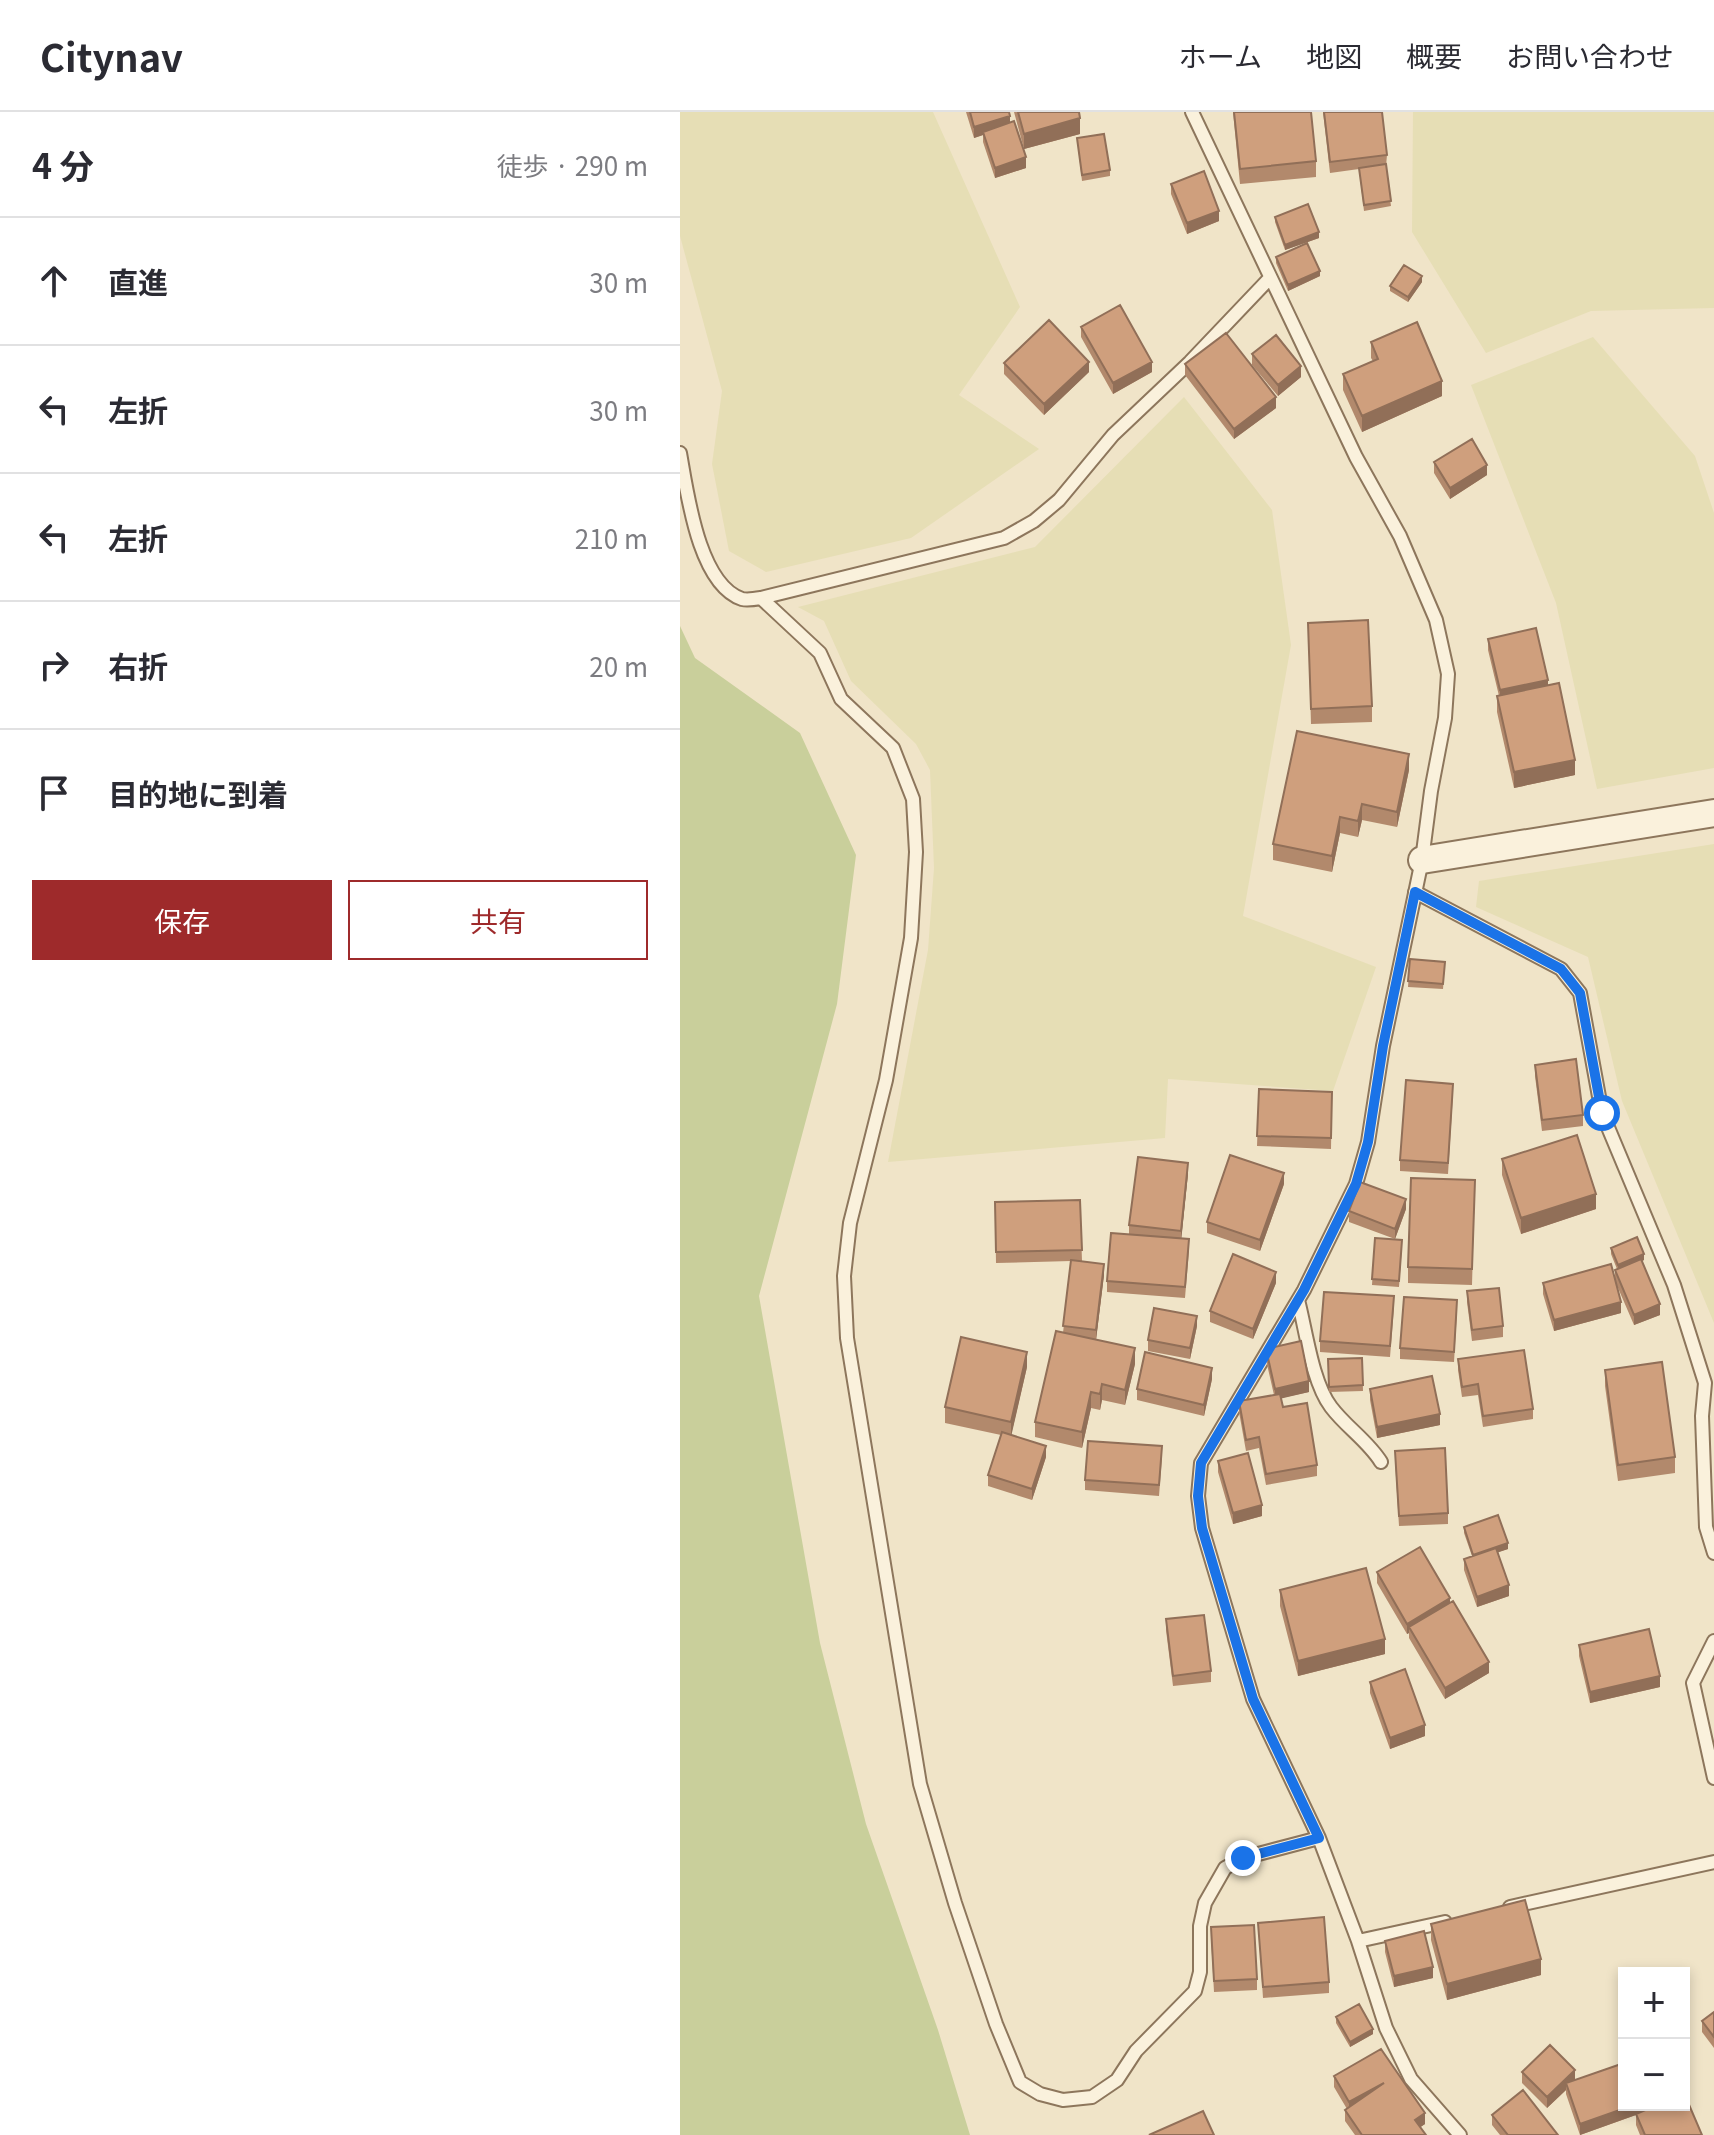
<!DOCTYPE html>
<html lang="ja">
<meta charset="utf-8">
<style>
:root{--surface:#fff;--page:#f2f2f3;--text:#2b2b33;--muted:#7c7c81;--line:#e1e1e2;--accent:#9e2a2b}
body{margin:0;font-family:Georgia,"Noto Sans JP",serif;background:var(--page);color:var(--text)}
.controls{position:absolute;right:24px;bottom:24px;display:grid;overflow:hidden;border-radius:0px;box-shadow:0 4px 12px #0003}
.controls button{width:72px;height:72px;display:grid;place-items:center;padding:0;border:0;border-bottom:2px solid var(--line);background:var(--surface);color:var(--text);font:40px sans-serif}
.stop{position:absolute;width:24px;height:24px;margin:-18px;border:6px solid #1a73e8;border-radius:50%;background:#fff}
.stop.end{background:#1a73e8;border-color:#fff;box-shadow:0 2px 8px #0008}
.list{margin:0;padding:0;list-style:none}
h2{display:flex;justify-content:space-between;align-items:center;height:104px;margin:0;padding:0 32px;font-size:34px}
h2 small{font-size:26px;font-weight:400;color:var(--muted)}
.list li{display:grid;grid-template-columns:52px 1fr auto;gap:24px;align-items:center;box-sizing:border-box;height:128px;padding:0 32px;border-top:2px solid var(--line)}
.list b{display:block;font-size:30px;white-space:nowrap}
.list em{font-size:26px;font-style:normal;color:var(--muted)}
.actions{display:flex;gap:16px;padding:24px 32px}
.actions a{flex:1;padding:18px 0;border:2px solid var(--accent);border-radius:0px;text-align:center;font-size:28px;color:var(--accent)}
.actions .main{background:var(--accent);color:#fff}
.icon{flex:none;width:44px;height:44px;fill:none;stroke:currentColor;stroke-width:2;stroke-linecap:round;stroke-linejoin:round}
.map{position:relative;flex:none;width:1034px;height:2023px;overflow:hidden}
header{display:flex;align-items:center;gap:48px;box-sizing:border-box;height:112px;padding:0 40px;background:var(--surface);border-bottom:2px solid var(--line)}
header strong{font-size:38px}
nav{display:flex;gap:44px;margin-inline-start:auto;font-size:28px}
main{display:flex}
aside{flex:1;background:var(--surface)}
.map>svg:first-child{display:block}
</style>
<header>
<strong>Citynav</strong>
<nav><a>ホーム</a><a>地図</a><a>概要</a><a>お問い合わせ</a></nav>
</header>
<main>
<aside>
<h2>4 分<small>徒歩 · 290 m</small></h2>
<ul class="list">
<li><svg class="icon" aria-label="ahead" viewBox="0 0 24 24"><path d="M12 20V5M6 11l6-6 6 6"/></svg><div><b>直進</b></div><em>30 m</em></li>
<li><svg class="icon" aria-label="left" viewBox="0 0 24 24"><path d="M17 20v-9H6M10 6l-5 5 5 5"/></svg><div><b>左折</b></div><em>30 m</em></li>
<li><svg class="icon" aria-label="left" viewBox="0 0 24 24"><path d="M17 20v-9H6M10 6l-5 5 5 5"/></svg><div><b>左折</b></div><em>210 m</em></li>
<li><svg class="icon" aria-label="right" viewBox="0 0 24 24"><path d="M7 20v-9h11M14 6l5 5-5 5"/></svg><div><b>右折</b></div><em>20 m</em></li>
<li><svg class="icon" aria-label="arrive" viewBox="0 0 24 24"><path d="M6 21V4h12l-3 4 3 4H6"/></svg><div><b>目的地に到着</b></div></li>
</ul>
<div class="actions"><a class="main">保存</a><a>共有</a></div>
</aside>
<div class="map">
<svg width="1034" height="2023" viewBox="0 0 1034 2023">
<rect width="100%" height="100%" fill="#f0e4c8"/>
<!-- farmland -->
<path fill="#e6deb5" d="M0,0H253L340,195L279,283L359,337L231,426L86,460L49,439L32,352L42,279L0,124Z
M733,0H1034V196L911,199L806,241L732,120Z
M913,225L1015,344L1034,401V656L917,677L876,491L791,273Z
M504,285L592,398L611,533L563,804L696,855L653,979L488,967L485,1026L208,1050L248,838L254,756L250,658L236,632L171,569L144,509L118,495L355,435Z
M1034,732V1211L942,989L908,845L796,795L799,769Z"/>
<!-- green -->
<path fill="#c9cf9b" d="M0,514L15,546L120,621L176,743L157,892L79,1184L140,1531L186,1712L258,1918L290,2023H0Z"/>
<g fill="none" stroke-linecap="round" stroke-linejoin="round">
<defs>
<path id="lane" d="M512,0L676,345L720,424L756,508L768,562L765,606L751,679L742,748L703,934L688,1030L676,1072L624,1178L521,1351L518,1384L522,1416L573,1587L639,1726L678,1829L706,1916L731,1967L780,2023
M0,341C7,379 18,472 62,487C67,488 75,487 81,486L324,426L354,409L379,388L433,323L510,250L589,167
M81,486L140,541L161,587L213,636L233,687L236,740L231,826L206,968L170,1111L164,1164L167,1226L240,1672L275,1791L316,1912L340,1970L360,1982L383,1988L412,1985L437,1968L456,1939L515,1879L520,1860V1814L525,1791L545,1756L563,1746L639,1726
M735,780L881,857L900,881L922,1001L994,1173L1025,1271L1022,1304L1026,1415L1034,1441
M618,1188C626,1218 632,1270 651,1295C666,1315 688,1329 701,1350
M1034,1529L1013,1571L1034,1666
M830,1795L1034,1750
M678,1829L765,1810"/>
<path id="street" d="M742,748L1034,701"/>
</defs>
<!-- lane casing -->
<use href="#lane" stroke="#8d765c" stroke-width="16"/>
<!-- street casing -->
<use href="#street" stroke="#8d765c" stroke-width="30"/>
<!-- lane -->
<use href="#lane" stroke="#faf1dc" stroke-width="12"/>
<!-- street -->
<use href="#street" stroke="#faf1dc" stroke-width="26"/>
</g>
<!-- wall -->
<path fill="#b2896c" d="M286,0H329L330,10L346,56L315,66L303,30V23L294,26Z
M334,0H399L400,22L344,37Z
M553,0H631L636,49V65L560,72Z
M643,0H702L707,43L706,54L711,94L684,99L679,57L650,61Z
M397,26L430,58V64L402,69Z
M491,72L539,109L507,122L491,82Z
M595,105L639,126L605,138L595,110Z
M596,145L640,164L608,179L596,151Z
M742,170L728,190L710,179V174Z
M401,215L472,260L433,282L401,225Z
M691,230L762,284L682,320L663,278V262L693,249L691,246Z
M572,242L621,265L598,284L572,253Z
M324,251L409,260L364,303L324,262Z
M505,252L596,296L554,327L505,263Z
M754,350L807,363L770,387L754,361Z
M628,511L692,594V610L631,612Z
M808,527L868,574L895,663L834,676L817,600V584H819L808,538Z
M729,658L717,715L682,708L678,725L660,721L652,760L593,748V732Z
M730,847L765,850L763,877L728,875Z
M855,953L903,1003V1014L862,1019L855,964Z
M579,977L652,980L651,1037L577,1034Z
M773,982L768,1062L720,1059V1048Z
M822,1047L916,1097L841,1122L822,1063Z
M508,1062L501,1127L509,1138L505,1186L427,1180V1169L449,1123V1113Z
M795,1068L792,1173L728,1171V1155Z
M604,1072L580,1139L527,1121V1110Z
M400,1088L402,1149L424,1163L416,1228L455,1252L445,1293L422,1288L420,1298L411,1296L402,1336L355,1325V1310L383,1221L391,1149L316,1151L315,1090Z
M726,1097L715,1127L669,1110V1099Z
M695,1126L722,1134L719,1175L692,1173Z
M931,1136L964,1148L962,1149L980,1203L954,1213L935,1169L941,1201L874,1219L863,1182V1171L935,1169V1158L937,1157L931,1142Z
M596,1171L573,1227L530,1210V1199Z
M787,1179L823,1214V1225L792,1229L787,1190Z
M714,1195L710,1245L640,1240V1229Z
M777,1199L774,1250L720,1247V1236Z
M517,1214L510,1247L468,1239V1228Z
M586,1237L629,1280L601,1286L603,1295L637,1353V1364L586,1373L579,1336L566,1339L559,1300V1289L594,1283L586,1248Z
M682,1246L683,1279L649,1280L648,1247Z
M778,1247L853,1297V1307L803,1315L798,1283L782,1285L778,1258Z
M347,1255L331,1323L366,1345L352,1388L308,1374V1363L321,1323L265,1311V1295Z
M925,1258L995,1345V1361L938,1369L925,1274Z
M532,1267L524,1304L457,1288V1277Z
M690,1277L760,1313L697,1326L690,1288Z
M482,1345L479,1384L405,1378V1368Z
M538,1349L582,1404L553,1412L538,1360Z
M715,1349L768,1401V1412L719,1414Z
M784,1415L828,1437L818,1440L829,1484L797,1495L784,1458V1447L792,1444L784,1421Z
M697,1460L770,1491L809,1561L765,1587L729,1526V1521L727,1522L697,1471Z
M600,1478L705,1542L618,1564L600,1494Z
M486,1507L531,1559V1570L493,1574L486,1518Z
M899,1533L980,1575L910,1591L899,1544Z
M690,1570L745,1624L710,1637L690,1581Z
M578,1811L649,1870V1881L583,1886Z
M751,1812L861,1863L767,1888L751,1828Z
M531,1826L577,1867V1878L534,1880Z
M705,1829L753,1866L714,1875L705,1840Z
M1034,1900V1936L1022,1920V1909Z
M656,1905L693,1922L670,1935L656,1911Z
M842,1960L895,1968L944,1993L1022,2023H960L956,2013V2003L900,2023L886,1982V1978L867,1996L842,1971Z
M654,1964L745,2012L740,2015L746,2023H675L665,2009V1998L667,1997L654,1975Z
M812,2003L878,2023H820L812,2013Z"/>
<!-- shaded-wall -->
<path fill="#916f58" d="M330,4V15L303,20V23L294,26V15Z
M400,6V22L344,37V22Z
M346,45V56L315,66V56Z
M539,99V109L507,122V111Z
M639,120V126L605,138V133Z
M640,159V164L608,179V173Z
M742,164V170L728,190V185Z
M409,250V260L364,303V292Z
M472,250V260L433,282V271Z
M621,254V265L598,284V273Z
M762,269V284L682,320V304Z
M596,285V296L554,327V317Z
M807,353V363L770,387V376Z
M868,568V578L820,589V578Z
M729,642V658L717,715V700Z
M895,648V663L834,676V660Z
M682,692V708L678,725V709Z
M660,705V721L652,760V744Z
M508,1051V1062L501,1130V1119Z
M604,1061V1072L580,1139V1128Z
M916,1082V1097L841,1122V1106Z
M726,1087V1097L715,1127V1117Z
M964,1142V1148L938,1159V1153Z
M424,1152V1163L416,1228V1218Z
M596,1160V1171L573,1227V1217Z
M941,1190V1201L874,1219V1208Z
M980,1192V1203L954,1213V1203Z
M517,1204V1214L510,1247V1236Z
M455,1236V1252L445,1293V1278Z
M347,1240V1255L331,1325V1310Z
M532,1256V1267L524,1304V1293Z
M629,1269V1280L595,1288V1277Z
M422,1272V1288L420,1298V1282Z
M411,1280V1296L402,1336V1320Z
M760,1302V1313L697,1326V1315Z
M366,1334V1345L352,1388V1377Z
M582,1393V1404L553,1412V1401Z
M828,1431V1437L793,1449V1443Z
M829,1473V1484L797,1495V1485Z
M770,1486V1497L729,1515V1521L727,1522V1512Z
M705,1527V1542L618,1564V1549Z
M809,1550V1561L765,1587V1576Z
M980,1564V1575L910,1591V1580Z
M745,1613V1624L710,1637V1626Z
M861,1847V1863L767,1888V1872Z
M753,1855V1866L714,1875V1864Z
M693,1917V1922L670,1935V1930Z
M895,1958V1969L886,1971V1978L867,1996V1985Z
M704,1971L669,2000V1990Z
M954,1993H978V1995L900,2023V2012Z
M745,2001V2012L735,2019V2008Z"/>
<!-- building -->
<path fill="#cf9f7d" stroke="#916f58" stroke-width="2" d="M290,0H329L330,4L294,15Z
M338,0H399L400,6L344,22Z
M554,0H631L636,49L560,57Z
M644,0H702L707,43L650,50Z
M334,9L346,45L315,56L303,20Z
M424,22L430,58L402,63L397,26Z
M706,52L711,89L684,93L679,56Z
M524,59L539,99L507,111L491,72Z
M628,92L639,120L605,133L595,105Z
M627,131L640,159L608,173L596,145Z
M724,153L742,164L728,185L710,174Z
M440,193L472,250L433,271L401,215Z
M369,208L409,250L364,292L324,251Z
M737,210L762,269L682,304L663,262L698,247L691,230Z
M546,221L596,285L554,317L505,252Z
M596,223L621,254L598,273L572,242Z
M792,327L807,353L770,376L754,350Z
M688,508L692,594L631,597L628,511Z
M856,516L868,568L820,578L808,527Z
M879,571L895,648L834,660L817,584Z
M617,619L729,642L717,700L682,692L678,709L660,705L652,744L593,732Z
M730,847L765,850L763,872L728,869Z
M896,947L903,1003L862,1008L855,953Z
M726,968L773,972L768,1051L720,1048Z
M579,977L652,980L651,1026L577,1024Z
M897,1023L916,1082L841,1106L822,1047Z
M550,1043L604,1061L580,1128L527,1110Z
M458,1045L508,1051L501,1119L449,1113Z
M731,1066L795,1068L792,1157L728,1155Z
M680,1070L726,1087L715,1117L669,1099Z
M400,1088L402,1138L316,1140L315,1090Z
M431,1121L509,1127L505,1175L427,1169Z
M957,1125L964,1142L938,1153L931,1136Z
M695,1126L722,1128L719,1169L692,1167Z
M553,1142L596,1160L573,1217L530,1199Z
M961,1147L980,1192L954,1203L935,1158Z
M391,1148L424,1152L416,1218L383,1214Z
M931,1152L941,1190L874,1208L863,1171Z
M819,1176L823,1214L792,1218L787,1179Z
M644,1180L714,1184L710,1234L640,1229Z
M724,1185L777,1188L774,1240L720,1236Z
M474,1196L517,1204L510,1236L468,1228Z
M376,1219L455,1236L445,1278L422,1272L420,1282L411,1280L402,1320L355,1310Z
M281,1225L347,1240L331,1310L265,1295Z
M621,1229L629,1269L595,1277L586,1237Z
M844,1238L853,1297L803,1304L798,1272L782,1275L778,1247Z
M465,1240L532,1256L524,1293L457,1277Z
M682,1246L683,1273L649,1275L648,1247Z
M982,1250L995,1345L938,1353L925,1258Z
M752,1264L760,1302L697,1315L690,1277Z
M600,1282L603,1295L627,1291L637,1353L586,1362L579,1325L566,1328L559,1289Z
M322,1320L366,1334L352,1377L308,1363Z
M408,1329L482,1334L479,1373L405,1368Z
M765,1336L768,1401L719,1404L715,1339Z
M568,1341L582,1393L553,1401L538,1349Z
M818,1403L828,1431L793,1443L784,1415Z
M740,1435L770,1486L727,1512L697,1460Z
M816,1436L829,1473L797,1485L784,1447Z
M686,1456L705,1527L618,1549L600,1478Z
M773,1489L809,1550L765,1576L729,1515Z
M524,1503L531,1559L493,1564L486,1507Z
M969,1517L980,1564L910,1580L899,1533Z
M725,1557L745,1613L710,1626L690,1570Z
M845,1788L861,1847L767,1872L751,1812Z
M644,1805L649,1870L583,1875L578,1811Z
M574,1813L577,1867L534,1869L531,1815Z
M744,1819L753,1855L714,1864L705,1829Z
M679,1892L693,1917L670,1930L656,1905Z
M1034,1900V1925L1022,1909Z
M870,1933L895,1958L867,1985L842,1960Z
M701,1937L745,2001L735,2008L746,2023H682L665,1998L704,1971L669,1990L654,1964Z
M944,1951V1993H954L900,2012L886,1971Z
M843,1978L878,2023H828L812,2003Z
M1004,1981L1022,2023H965L956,2002L977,1993H1004Z
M523,1999L534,2023H469Z"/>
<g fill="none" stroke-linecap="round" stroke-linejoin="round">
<!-- route -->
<path stroke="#1a73e8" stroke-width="10" d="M563,1746L639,1726L573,1587L522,1416L518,1384L521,1351L624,1178L676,1072L688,1030L703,934L735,780L881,857L900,881L922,1001"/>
</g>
</svg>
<div class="controls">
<button>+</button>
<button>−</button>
</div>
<div class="stop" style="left:922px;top:1001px"></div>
<div class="stop end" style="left:563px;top:1746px"></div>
</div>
</main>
